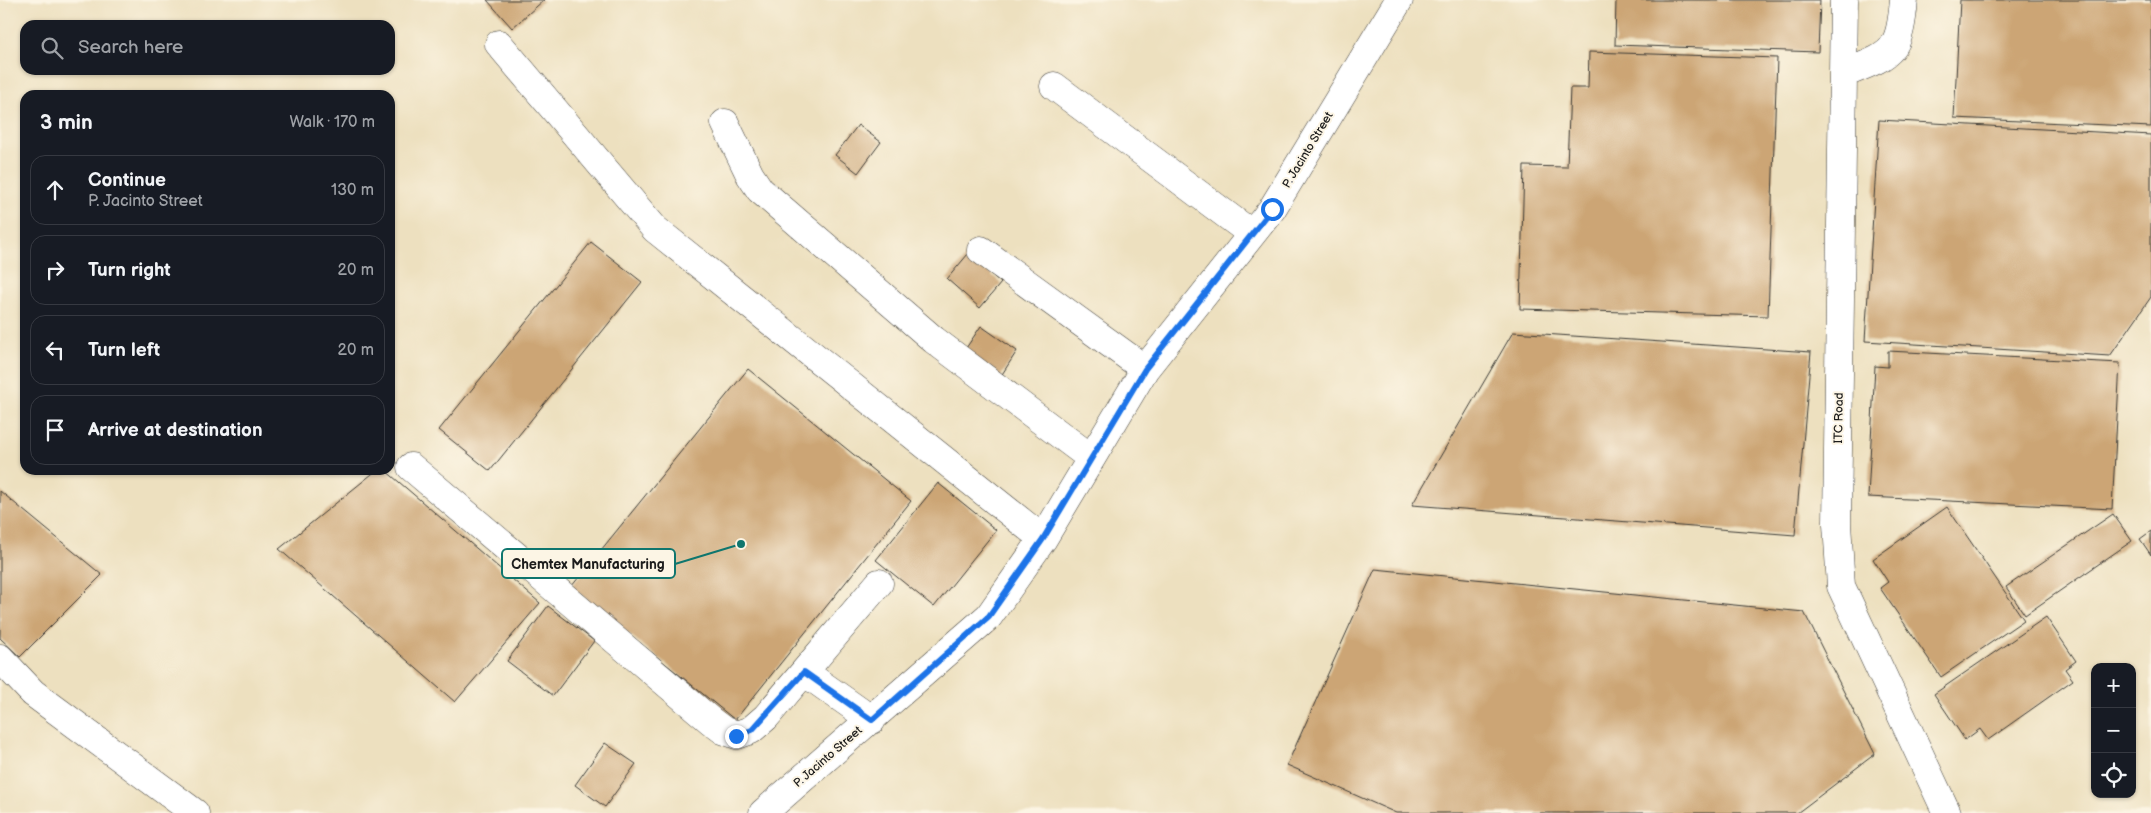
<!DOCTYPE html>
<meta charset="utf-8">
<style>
:root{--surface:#171b24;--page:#20242c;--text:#f1f3f6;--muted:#9ea1a6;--line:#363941}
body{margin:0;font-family:"Balsamiq Sans",sans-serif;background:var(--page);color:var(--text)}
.controls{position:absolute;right:15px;bottom:15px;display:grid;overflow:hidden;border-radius:10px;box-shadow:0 1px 4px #0004}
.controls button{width:45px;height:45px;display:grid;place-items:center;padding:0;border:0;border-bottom:1px solid var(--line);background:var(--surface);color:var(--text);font:25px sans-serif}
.stop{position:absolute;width:15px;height:15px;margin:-11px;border:4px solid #1a73e8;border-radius:50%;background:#fff}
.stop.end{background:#1a73e8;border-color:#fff;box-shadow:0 1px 5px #0008}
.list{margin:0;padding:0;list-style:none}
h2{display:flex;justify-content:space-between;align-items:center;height:65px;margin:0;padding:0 20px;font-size:21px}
h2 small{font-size:16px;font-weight:400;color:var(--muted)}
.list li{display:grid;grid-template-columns:32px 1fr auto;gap:15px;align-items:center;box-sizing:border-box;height:70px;margin:0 10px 10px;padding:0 10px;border:1px solid var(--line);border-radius:15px}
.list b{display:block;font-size:19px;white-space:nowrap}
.list p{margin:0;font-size:16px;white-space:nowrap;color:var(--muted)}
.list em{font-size:16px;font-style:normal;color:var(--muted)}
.icon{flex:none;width:28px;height:28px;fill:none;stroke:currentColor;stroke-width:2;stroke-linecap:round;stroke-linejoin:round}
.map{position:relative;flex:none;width:2151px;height:813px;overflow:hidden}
.search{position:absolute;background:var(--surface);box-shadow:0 1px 4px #0004;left:20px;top:20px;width:375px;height:55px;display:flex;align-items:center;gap:12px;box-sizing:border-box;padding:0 18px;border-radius:15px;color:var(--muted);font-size:19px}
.panel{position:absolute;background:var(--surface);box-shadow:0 1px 4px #0004;left:20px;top:90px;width:375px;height:385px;border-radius:15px}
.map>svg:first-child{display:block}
</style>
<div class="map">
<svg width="2151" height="813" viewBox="0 0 2151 813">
<rect width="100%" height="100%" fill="#fcf5e5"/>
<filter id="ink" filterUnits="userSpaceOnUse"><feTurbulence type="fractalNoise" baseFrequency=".02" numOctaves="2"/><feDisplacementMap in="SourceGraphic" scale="10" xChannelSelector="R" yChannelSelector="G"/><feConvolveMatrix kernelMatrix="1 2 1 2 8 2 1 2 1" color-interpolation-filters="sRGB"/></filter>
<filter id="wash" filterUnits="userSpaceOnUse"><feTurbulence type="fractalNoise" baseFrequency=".0096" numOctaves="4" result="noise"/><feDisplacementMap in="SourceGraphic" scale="20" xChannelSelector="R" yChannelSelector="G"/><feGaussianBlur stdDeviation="1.12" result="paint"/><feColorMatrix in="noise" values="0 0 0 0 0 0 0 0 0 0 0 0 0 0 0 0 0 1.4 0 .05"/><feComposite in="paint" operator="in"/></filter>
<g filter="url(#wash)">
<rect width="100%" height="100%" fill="#ede0bf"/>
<g id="blocks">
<!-- building -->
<path fill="#cca575" d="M487,0H544L512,28Z
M1616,0H1820L1818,52L1615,45Z
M1960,0H2151V127L1954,118Z
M1589,52L1777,58L1768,316L1520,309L1524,166L1567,167L1570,88H1588Z
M1879,120L2151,135V297L2110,356L1865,341Z
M858,125L881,142L858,173L835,155Z
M591,242L642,282L490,471L439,430Z
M968,254L1001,283L980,308L947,279Z
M981,326L1017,351L999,379L962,354Z
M1513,332L1811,352L1795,535L1412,505Z
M1888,351L2120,363L2112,509L1868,497L1875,366L1888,367Z
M748,369L911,501L735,720L571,587Z
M377,470H385L540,603L455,702L279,549Z
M938,483L996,530L934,607L876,560Z
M0,491L102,575L20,657L0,638Z
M1947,507L2024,620L1941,677L1880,588L1888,582L1873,559Z
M2113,514L2132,541L2025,615L2006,587Z
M2151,531V555L2140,539Z
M1375,569L1804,612L1875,754L1797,813H1396L1287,765Z
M548,606L594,641L553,696L507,661Z
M2046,617L2076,661L2065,669L2073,680L1988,740L1980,729L1965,740L1934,694Z
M605,743L636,764L605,807L575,785Z"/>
</g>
</g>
<g filter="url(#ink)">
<use href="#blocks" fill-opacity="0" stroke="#3b3934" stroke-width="1"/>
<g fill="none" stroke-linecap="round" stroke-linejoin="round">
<defs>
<path id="minor" d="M1844,0L1837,524L1841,586L1947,813
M499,44L655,229L1043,539
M1843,74C1892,54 1899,55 1904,0
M1054,86L1252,234
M725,123L750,175L760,190L934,340L1091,458
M981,250L1145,369
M411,467L711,721L723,730L737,735L751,730L766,717L879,583
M0,658L33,693L195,813
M804,672L872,720
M763,813L989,616L1043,539L1145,369L1272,209L1399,0"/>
</defs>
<!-- minor casing -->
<use href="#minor" stroke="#3b3934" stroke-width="29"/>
<!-- minor -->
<use href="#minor" stroke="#fff" stroke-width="28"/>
</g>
</g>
<g fill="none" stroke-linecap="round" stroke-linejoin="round" filter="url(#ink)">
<!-- route -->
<path stroke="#1a73e8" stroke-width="6" d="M736,736L752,730L804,672L872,720L989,616L1043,539L1145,369L1272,209"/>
</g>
<g text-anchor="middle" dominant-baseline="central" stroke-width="4" stroke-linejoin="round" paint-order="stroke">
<!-- street labels -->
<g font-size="12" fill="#1c1c1c" stroke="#fcf5e5">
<text transform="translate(1308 150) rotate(-59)">P. Jacinto Street</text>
<text transform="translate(1839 418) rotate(-89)">ITC Road</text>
<text transform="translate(828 757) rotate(-41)">P. Jacinto Street</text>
</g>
</g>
<!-- callouts -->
<path fill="none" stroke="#0f766e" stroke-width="2" d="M741 544L675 564"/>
<circle fill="#0f766e" stroke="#fcf5e5" stroke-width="2" cx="741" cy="544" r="5"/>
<rect fill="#fcf5e5" stroke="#0f766e" stroke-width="2" x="502" y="549" width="173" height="29" rx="5"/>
<g font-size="14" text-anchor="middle" font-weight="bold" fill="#1c1c1c">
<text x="588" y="569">Chemtex Manufacturing</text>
</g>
</svg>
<div class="controls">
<button>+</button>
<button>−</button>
<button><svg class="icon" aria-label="locate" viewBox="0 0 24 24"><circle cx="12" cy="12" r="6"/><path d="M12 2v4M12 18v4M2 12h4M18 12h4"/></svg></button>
</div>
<div class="stop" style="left:1272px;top:209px"></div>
<div class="stop end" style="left:736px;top:736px"></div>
<div class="search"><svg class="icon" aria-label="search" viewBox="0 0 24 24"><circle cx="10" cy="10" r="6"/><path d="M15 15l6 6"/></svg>Search here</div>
<section class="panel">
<h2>3 min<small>Walk · 170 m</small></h2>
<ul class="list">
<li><svg class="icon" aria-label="ahead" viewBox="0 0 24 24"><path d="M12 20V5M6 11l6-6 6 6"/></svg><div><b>Continue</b><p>P. Jacinto Street</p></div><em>130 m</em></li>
<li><svg class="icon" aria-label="right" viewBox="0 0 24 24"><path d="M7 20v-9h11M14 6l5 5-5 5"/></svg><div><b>Turn right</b></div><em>20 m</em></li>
<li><svg class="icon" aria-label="left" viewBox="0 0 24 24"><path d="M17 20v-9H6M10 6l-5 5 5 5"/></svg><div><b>Turn left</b></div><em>20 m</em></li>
<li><svg class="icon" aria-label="arrive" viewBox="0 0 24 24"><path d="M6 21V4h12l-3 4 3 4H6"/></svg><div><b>Arrive at destination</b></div></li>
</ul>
</section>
</div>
